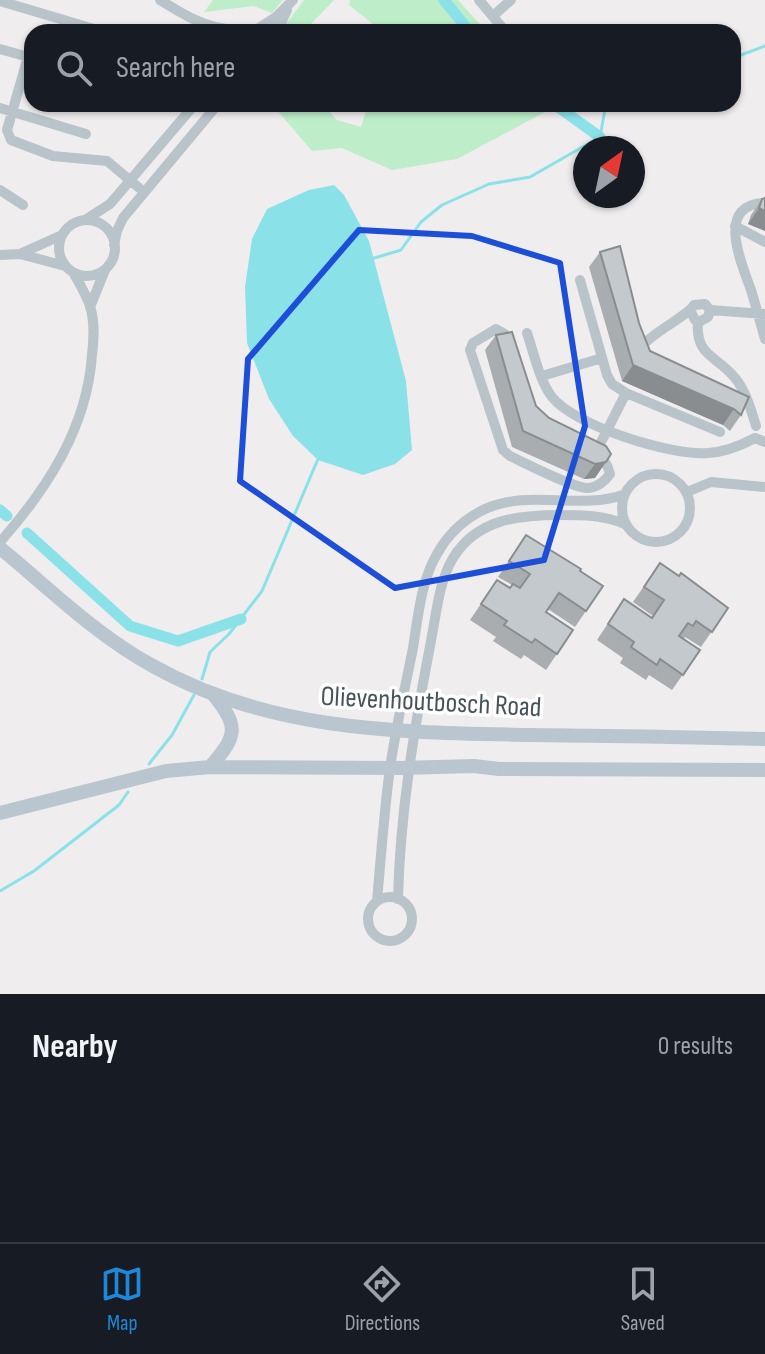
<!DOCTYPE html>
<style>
:root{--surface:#171b24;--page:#20242c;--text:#f1f3f6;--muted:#9ea1a6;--line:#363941;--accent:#1f87d8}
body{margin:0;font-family:"Sofia Sans Condensed",sans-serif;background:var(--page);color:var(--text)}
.compass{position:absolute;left:573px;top:136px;width:72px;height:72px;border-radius:50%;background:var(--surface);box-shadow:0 2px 6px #0004;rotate:33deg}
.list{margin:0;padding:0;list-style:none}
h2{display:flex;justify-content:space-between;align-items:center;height:104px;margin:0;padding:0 32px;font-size:34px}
h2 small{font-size:26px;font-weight:400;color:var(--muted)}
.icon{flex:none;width:44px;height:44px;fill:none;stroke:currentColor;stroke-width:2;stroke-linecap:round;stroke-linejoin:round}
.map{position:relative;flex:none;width:765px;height:994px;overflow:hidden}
.search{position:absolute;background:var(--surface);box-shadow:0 2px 6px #0004;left:24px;right:24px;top:24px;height:88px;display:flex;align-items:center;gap:20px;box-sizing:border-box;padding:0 28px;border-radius:24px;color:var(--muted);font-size:30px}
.sheet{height:248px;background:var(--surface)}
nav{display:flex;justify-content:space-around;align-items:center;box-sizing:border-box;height:112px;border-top:2px solid var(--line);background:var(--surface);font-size:22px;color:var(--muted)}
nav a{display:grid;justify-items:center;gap:4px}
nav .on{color:var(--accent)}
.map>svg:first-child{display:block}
</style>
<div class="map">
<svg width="765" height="994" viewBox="0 0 765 994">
<rect width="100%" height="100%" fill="#f0edee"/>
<!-- green -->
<path fill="#bdedc9" d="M213,0H283L272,13L254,6L204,12Z
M304,0H334L307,28L306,32H289L286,24Z
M350,0H458L487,32H373V24L349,5Z
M280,104H322L337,120L361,127L368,104H560L457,159L392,170L342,148L312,151L276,109Z"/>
<!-- water -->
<path fill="#8be1e8" d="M334,185L344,195L369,241L406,381L412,450L395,464L363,475L318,460L293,436L269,399L247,343L245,287L252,239L267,209L309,190Z"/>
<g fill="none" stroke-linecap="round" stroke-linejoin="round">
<!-- stream -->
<path stroke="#8be1e8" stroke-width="3" d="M733,58L765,46
M371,259L401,250L421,222L442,205L489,184L530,177L600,137L606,104
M202,679L210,652L229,634L262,591L318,459
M149,764L172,735L194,695
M0,891L34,871L119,805L128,792"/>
<!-- canal -->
<path stroke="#8be1e8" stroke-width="11" d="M444,0L470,32
M554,104L600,137
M0,510L7,516
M27,533L130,626L178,641L241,619"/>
<!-- minor -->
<path stroke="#b9c4ca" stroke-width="10" d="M160,0C184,15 205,28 234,30
M479,0L506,32
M0,1L104,32
M493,16L511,0
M256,30L276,17L293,0
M277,32L287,10
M0,49L32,58
M28,57L7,130L11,140L53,156L107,161L144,192
M0,108L86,134
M0,190L23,205
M765,203C715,204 741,262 751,290C756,306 760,322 765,339
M85,220L110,204L195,104
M59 248a28 28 0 1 1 56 0a28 28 0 1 1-56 0Z
M735,226L765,242
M114,245L117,231L123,218L218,104
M22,253L62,235
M0,255L20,254L65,266
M580,280L607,375L612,384L626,393L720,432
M90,307L105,270
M710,310L765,314
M698,321C695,357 717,355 735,378C746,391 751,410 756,426
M496,329L505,334L531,416C555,439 601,436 610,474C606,480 598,487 589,488C575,489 525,463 510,456L503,450L470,350L473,343Z
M527,333C534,353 539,380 552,397C575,426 671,456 708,453C725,452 740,446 755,438L765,442
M641,347C654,331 688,316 694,305L705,304L710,310L708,317L701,321L695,320L691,312
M542,376L602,358
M597,450L626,393
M622 508a34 34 0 1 1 68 0a34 34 0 1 1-68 0Z
M687,492L711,482L765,487
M0,542C47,489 87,428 92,355C94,338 95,322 90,306C86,294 79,283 73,272
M368 919a22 22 0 1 1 44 0a22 22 0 1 1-44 0Z
M398,899C400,813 414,730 430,646C436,618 438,583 453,558C477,519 518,515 560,515C583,515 603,515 625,524
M377,901C381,857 384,812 390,768C396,727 405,688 413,648C418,617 421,581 437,554C448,534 464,519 485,509C529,489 578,510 623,495"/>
<!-- secondary -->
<path stroke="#b9c6cf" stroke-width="14" d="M0,548C49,588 97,636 153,666C271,732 398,732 529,735C608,736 686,737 765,739
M210,767C238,735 239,727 213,694
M0,813L166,771L210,767L401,768L474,766L499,769L765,770"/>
</g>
<!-- wall -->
<path fill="#a9adb0" d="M762,199L765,231L748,224L751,215Z
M600,252L639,323L650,351L749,397L741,415L730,431L723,425L622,381L589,267Z
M496,335L536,406L549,418L606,446L595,478L584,479L512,447L485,350Z
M526,535L603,586L575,627L548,609L546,612L573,630L546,670L524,655L521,659L493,641L496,637L470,620L497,580L510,588L512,585L498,577Z
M660,563L728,608L701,647L685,637L684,639L700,650L672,690L649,675L646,680L620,663L623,658L597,640L624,599L652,618L653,616L633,602Z"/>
<!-- shaded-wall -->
<path fill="#898d90" d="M759,208L765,211V231L748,224Z
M633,365L734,409L723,425L622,381Z
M606,462L595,478L584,479L595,464Z"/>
<!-- building -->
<path fill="#c4c9cd" stroke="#898d90" stroke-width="2" d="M765,198V211L759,208L762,199Z
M620,246L639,323L650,351L749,397L741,415L734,409L633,365L600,252Z
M512,332L536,406L549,418L606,446L611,454L606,462L595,464L523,431L496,335Z
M526,535L581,569L580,571L603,586L586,611L559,593L546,612L573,630L557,654L535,639L532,643L504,625L507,621L481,604L497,580L510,588L513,584L520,588L530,574L509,561Z
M660,563L679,576L681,573L728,608L712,632L696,621L693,626L688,623L679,636L700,650L683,675L660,659L657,665L631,647L634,642L608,624L624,599L652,618L664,600L644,587Z"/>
<!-- marked area -->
<path fill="none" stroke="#1d4ed8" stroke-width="6" stroke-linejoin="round" d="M359,230L472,236L560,263L585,426L544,560L395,588L240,481L248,359Z"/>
<g text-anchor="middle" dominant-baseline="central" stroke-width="7" stroke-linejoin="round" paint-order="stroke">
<!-- street labels -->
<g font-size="28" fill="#46535a" stroke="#fff">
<text transform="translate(431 702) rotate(3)">Olievenhoutbosch Road</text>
</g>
</g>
</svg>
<svg class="compass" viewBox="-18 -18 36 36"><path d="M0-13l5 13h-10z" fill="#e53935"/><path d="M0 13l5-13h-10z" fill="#9ea1a6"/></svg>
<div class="search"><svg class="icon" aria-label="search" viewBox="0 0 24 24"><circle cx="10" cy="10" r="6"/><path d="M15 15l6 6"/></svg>Search here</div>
</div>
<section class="sheet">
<h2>Nearby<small>0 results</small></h2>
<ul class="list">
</ul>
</section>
<nav>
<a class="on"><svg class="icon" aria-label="map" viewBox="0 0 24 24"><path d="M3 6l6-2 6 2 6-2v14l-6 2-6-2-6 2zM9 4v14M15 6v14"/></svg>Map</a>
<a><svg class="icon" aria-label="directions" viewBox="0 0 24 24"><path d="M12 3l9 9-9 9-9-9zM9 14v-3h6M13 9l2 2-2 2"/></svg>Directions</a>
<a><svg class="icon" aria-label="saved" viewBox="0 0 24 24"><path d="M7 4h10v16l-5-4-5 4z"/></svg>Saved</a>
</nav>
